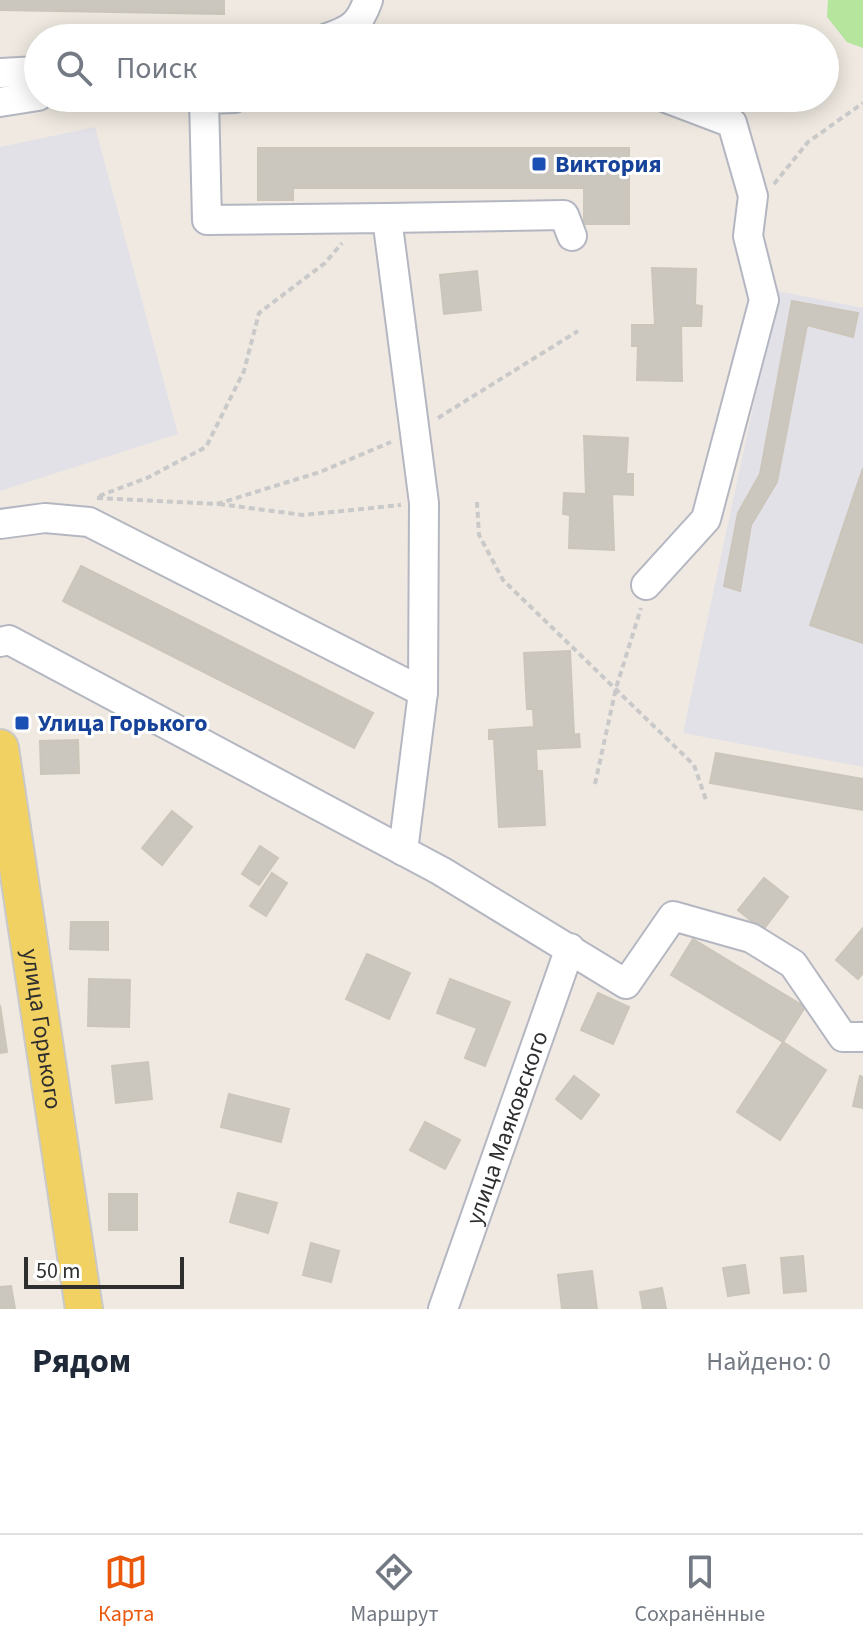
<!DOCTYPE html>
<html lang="ru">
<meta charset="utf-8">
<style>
:root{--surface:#fff;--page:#f6f6f7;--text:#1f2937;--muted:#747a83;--line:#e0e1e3;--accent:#ea580c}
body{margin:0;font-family:"Source Sans 3",sans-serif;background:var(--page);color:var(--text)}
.scale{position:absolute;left:24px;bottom:20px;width:160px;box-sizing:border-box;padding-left:8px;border:4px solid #2e2e2e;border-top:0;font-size:22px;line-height:28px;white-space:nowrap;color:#2e2e2e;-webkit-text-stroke:6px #fff;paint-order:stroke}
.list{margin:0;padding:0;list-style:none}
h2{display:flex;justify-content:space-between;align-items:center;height:104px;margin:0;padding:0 32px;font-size:34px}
h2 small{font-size:26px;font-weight:400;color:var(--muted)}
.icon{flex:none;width:44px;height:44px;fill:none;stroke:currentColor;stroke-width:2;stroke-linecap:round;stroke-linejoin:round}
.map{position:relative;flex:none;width:863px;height:1309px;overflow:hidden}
.search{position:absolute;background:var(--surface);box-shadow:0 4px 20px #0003;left:24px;right:24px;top:24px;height:88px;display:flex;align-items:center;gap:20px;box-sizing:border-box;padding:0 28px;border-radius:44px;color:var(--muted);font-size:30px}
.sheet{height:224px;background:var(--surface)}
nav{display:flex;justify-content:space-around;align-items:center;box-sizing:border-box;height:112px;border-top:2px solid var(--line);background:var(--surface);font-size:22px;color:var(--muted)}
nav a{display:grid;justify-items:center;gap:4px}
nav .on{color:var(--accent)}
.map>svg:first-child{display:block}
</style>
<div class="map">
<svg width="863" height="1309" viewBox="0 0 863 1309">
<rect width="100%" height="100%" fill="#efe9e1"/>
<!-- industrial -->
<path fill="#e3e1e8" d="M95,127L178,434L0,491V147Z
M778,291L863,308V767L683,733Z"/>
<!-- green -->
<path fill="#b6e59e" d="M828,0H863V48L847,42L827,17Z"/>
<!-- building -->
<path fill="#cbc7bf" stroke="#cbc5ba" stroke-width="2" d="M0,0H224V14L0,10Z
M258,148H629V224H584V188H293V200H258Z
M652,268L696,269L695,305L702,306L701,326H681L682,381L637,380L638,346H632V325H655Z
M477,271L481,310L444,314L440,275Z
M792,301L858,313L853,337L807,325L777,482L751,525L740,591L724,586L738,513L760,474Z
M584,436L628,438L626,474H633V495L612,494L614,550L569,548L570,515L563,514L564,493L586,494Z
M863,468V643L810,625Z
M81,566L373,713L354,748L63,601Z
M570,651L574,735L579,734L580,747L536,749L537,771H542L545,825L499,827L494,739H489V730L534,727L533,709H527L524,653Z
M78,740L79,773L41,774L40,741Z
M716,753L863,779V810L710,783Z
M172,811L192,827L162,865L142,848Z
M260,846L278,858L259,885L242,874Z
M272,873L287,883L266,916L250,906Z
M764,878L788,897L763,930L738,910Z
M71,922H108V950L70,949Z
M863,928V973L858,979L836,960Z
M693,939L805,1007L783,1042L671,975Z
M367,954L410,973L389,1019L346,999Z
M89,979L130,980L129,1027L88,1026Z
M450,979L510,1002L485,1066L465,1058L477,1028L437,1013Z
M598,993L629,1007L613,1044L581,1030Z
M0,1005L7,1052L0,1053Z
M783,1042L826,1070L780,1140L737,1112Z
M148,1062L152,1099L116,1103L112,1066Z
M574,1076L599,1095L581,1119L556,1099Z
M860,1076L863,1077V1108L853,1106Z
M229,1094L289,1109L281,1142L221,1127Z
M425,1122L460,1140L445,1169L410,1150Z
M238,1193L277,1203L268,1233L230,1222Z
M109,1194H137V1230H109Z
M311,1243L339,1251L331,1282L303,1275Z
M803,1256L806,1291L784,1293L781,1258Z
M745,1265L749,1293L728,1296L723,1268Z
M592,1271L597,1309H562L558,1275Z
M11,1286L15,1309H0V1287Z
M662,1288L666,1309H643L640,1292Z"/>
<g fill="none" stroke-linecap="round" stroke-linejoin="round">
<defs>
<g id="minor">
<path d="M327,38C351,30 360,24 368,0"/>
<path d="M0,73L38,71"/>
<path d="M234,98L204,99L207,220L387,218L424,503L423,692L403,851"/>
<path d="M0,102L38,96"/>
<path d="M387,218L564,215L572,236"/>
<path d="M0,524L45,518L89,522L423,692"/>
<path d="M646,585L706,519L764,300L748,236L753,196L732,123L666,98"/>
<path d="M0,642L9,640L441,871L626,984L673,916L751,938L793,964L843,1037H863"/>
<path id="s1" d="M443,1309L570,948"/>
</g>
<g id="major">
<path id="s2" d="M0,748L84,1309"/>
</g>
</defs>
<!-- minor casing -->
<use href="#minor" stroke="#b4b7c1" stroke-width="32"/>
<!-- major casing -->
<use href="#major" stroke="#c9c9c9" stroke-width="40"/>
<!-- path -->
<path stroke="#c9c9c9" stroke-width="4" stroke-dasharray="6 4" stroke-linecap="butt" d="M774,184L808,142L863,103
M438,418L578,331
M99,496L147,478L206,447L244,371L259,313L325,263L342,243
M97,498L217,504L320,472L391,442
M477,502L479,535L503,580L694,765L706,800
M219,504L303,515L401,505
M595,784L616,688L641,608"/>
<!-- minor -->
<use href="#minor" stroke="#fff" stroke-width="28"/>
<!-- major -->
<use href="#major" stroke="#f2d163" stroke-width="36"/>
</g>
<!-- markers -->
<g fill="#1a4fb4" stroke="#fff" stroke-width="3">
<rect x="531" y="156" width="16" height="16" rx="4"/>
<rect x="14" y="715" width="16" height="16" rx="4"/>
</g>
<g text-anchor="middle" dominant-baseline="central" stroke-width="6" stroke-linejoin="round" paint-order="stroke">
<!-- transit labels -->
<g font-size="24" font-weight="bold" fill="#164399" stroke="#fff" text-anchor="start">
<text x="555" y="164">Виктория</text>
<text x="38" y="723">Улица Горького</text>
</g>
<!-- street labels -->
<g font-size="24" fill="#2e2e2e" stroke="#fff">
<text stroke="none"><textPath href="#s2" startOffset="284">улица Горького</textPath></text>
<text stroke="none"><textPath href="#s1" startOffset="192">улица Маяковского</textPath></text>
</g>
</g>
</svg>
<div class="scale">50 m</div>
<div class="search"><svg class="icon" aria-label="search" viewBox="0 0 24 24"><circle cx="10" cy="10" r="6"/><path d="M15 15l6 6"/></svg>Поиск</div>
</div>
<section class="sheet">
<h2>Рядом<small>Найдено: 0</small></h2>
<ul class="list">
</ul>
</section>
<nav>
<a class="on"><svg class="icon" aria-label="map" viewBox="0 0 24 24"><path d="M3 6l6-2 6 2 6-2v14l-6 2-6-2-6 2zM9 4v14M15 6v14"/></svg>Карта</a>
<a><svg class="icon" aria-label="directions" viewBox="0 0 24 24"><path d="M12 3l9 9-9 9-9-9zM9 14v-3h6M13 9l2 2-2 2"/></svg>Маршрут</a>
<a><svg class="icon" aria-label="saved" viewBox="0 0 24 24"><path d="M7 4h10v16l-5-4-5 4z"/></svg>Сохранённые</a>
</nav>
